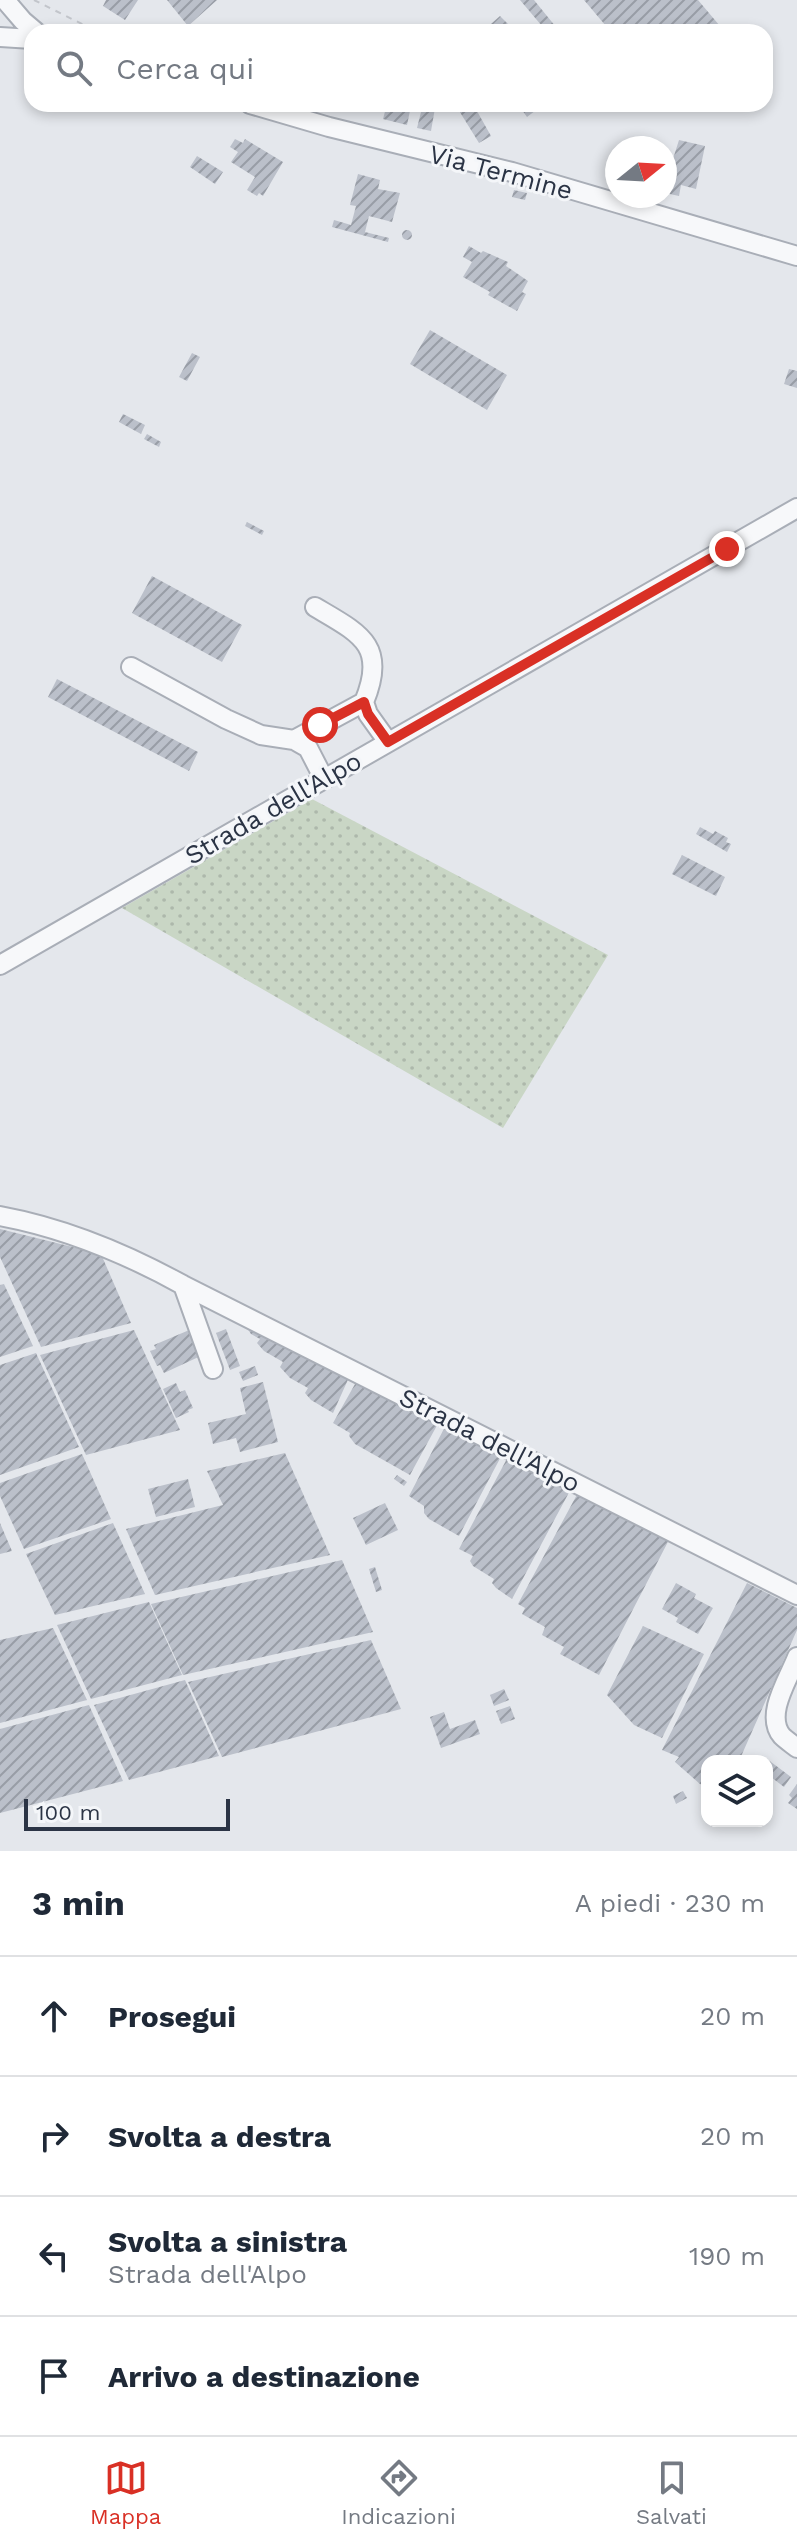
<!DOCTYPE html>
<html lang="it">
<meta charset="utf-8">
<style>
:root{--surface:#fff;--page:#f2f2f3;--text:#1f2937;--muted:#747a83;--line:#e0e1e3;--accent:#d93025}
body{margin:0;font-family:"Work Sans",sans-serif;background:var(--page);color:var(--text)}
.controls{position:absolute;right:24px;bottom:24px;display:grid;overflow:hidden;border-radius:16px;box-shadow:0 4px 12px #0003}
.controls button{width:72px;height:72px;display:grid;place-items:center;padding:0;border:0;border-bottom:2px solid var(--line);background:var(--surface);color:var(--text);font:40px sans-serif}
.compass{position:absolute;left:605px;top:136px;width:72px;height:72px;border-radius:50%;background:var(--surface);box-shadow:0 4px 12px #0003;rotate:72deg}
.scale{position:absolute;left:24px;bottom:20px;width:206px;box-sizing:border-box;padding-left:8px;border:4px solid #2b3445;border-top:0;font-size:22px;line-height:28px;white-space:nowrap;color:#2b3445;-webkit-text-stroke:6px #f4f6f9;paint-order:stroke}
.stop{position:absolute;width:24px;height:24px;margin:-18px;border:6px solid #d93025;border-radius:50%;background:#fff}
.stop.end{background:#d93025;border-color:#fff;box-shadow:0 2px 8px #0008}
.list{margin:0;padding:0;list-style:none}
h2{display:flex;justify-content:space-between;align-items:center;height:104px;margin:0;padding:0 32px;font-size:34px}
h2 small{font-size:26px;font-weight:400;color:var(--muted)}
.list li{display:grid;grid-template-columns:52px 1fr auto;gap:24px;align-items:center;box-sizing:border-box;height:120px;padding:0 32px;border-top:2px solid var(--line)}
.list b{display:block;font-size:30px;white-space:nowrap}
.list p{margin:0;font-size:26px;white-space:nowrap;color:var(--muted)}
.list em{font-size:26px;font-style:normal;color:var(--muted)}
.icon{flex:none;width:44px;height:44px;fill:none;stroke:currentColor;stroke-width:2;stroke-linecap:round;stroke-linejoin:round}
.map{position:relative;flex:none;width:797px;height:1851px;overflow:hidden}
.search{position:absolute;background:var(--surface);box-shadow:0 4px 12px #0003;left:24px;right:24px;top:24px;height:88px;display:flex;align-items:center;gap:20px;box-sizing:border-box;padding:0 28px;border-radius:24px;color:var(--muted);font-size:30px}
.sheet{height:584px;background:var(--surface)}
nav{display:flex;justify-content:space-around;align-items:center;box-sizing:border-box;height:112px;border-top:2px solid var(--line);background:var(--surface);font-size:22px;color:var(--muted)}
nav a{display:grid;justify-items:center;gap:4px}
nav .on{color:var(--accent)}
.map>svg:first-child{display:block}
</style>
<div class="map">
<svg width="797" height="1851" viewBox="0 0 797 1851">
<defs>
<pattern id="grass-dots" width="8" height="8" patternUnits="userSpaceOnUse" patternTransform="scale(2)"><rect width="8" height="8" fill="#c9d6c5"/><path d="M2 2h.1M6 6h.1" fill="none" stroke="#adb8ab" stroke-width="1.8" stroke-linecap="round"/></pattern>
<pattern id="building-hatch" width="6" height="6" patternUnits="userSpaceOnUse" patternTransform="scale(2)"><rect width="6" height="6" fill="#bbc0ca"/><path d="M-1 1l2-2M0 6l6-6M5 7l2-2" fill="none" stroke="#989da6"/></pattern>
</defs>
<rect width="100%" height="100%" fill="#e4e7ec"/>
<!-- grass -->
<path fill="url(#grass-dots)" d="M312,799L608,955L503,1128L122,908Z"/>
<!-- building -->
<path fill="url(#building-hatch)" d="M106,0H138L125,20L103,6Z
M167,0H217L188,26Z
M520,0H534L560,32H547Z
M584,0H698L725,32H611Z
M500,16L513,29L510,32H482Z
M387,104L411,106L407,125L383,119Z
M423,104H449L448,110L435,108L431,131L417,128Z
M466,104H473L491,136L479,143L458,109Z
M530,104H544L527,117L522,110Z
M235,139L243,143L245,139L283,162L263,196L259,193L257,196L247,190L255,177L231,162L238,152L230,147Z
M679,140L705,146L696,189L681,185L679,196L665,193V184Z
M197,156L223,172L215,184L190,167Z
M358,174L380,180L378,189L400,193L392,222L369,216L365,232L389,238L388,242L332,227L334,220L351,225L356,206L350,205Z
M514,190L527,193L525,200L512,197Z
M402 235a5 5 0 1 1 10 0a5 5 0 1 1-10 0Z
M469,246L481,253L483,251L508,262L506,266L528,281L522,292L526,294L517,311L488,295L490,292L463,277L472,262L463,257Z
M430,330L507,375L487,410L410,364Z
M192,353L200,357L187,381L179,377Z
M789,369L797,371V388L784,384Z
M123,414L145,425L141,434L119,422Z
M147,434L161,442L159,447L144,439Z
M247,522L264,531L262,535L245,526Z
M152,576L242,625L222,662L132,613Z
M57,679L198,752L189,771L48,697Z
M700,827L713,834L715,831L728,838L726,842L731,844L727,852L696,834Z
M682,855L725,877L716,896L672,874Z
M0,1229L101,1254L131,1323L41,1347L0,1257Z
M4,1284L33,1346L0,1357V1285Z
M245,1325L351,1373L333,1413L311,1400L305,1393L308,1388L290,1378L280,1367L283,1362L264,1351L257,1343L260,1339L251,1334Z
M194,1328L205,1354L164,1373L160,1365L157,1366L150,1351L156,1349L154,1345Z
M226,1329L240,1366L230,1370L216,1333Z
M134,1330L180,1430L86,1455L40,1355Z
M36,1353L79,1447L0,1475V1365Z
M255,1366L258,1375L243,1381L239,1372Z
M359,1377L441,1418L410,1475L355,1444L349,1436L350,1433L333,1423Z
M263,1382L278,1442L240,1452L236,1438L213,1444L208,1423L246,1414L240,1388Z
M176,1383L180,1392L185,1390L193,1408L188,1410L189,1412L176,1418L163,1389Z
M448,1421L505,1449L459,1536L429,1519L424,1513V1506L409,1496Z
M285,1453L330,1555L155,1595L126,1529L223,1505L207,1471Z
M510,1453L573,1485L512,1599L496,1588L492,1583L494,1579L473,1566L470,1561L473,1556L459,1549Z
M82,1454L111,1519L24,1549L0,1496V1483Z
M397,1475L407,1482L404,1486L394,1479Z
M188,1479L195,1507L156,1517L148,1489Z
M580,1489L671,1536L599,1675L560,1654L564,1647L542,1635L545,1627L522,1614L525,1608L518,1604Z
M385,1503L398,1530L366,1545L353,1518Z
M0,1523L12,1551L0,1554Z
M113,1523L145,1594L55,1615L26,1554Z
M342,1560L373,1632L183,1675L151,1604Z
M375,1567L382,1590L376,1592L369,1569Z
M676,1583L696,1594L694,1598L713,1608L698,1634L676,1622L678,1618L662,1609Z
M747,1583L797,1608V1630L739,1761H707V1786L700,1784L675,1762L679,1757L662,1750Z
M149,1602L182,1675L91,1699L57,1625Z
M643,1626L704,1654L662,1738L634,1725L607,1695Z
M53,1628L87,1700L0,1723V1640Z
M371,1640L401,1709L222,1757L188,1682Z
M185,1680L219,1756L129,1780L94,1705Z
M504,1689L509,1700L494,1706L490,1695Z
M89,1705L123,1781L0,1813V1729Z
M510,1706L515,1719L501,1724L496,1711Z
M444,1712L450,1729L475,1720L480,1734L441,1748L430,1717Z
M767,1759L791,1777L784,1787L767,1774Z
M797,1784V1809L788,1803L792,1798L789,1795Z
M683,1791L687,1798L676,1804L673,1796Z"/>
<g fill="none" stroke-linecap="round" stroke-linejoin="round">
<defs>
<path id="minor" d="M5,0L23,21L36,32
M0,37L32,39
M250,104L329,127L512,172L797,256
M315,607C359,633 388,645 364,702L368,714L388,742
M131,667L226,719L261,735L294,740L308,748L324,779
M294,740L364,702
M0,965L797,508
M0,1216C65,1228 125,1253 183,1285L797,1595
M183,1285L213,1369
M797,1657C789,1678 764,1715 782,1736C786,1740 792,1744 797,1748"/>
</defs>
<!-- minor casing -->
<use href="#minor" stroke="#a9aeb7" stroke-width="22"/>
<!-- path -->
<path stroke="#c2c5cb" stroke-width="2" stroke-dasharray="6 6" stroke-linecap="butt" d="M34,0L88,27L92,32"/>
<!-- minor -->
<use href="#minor" stroke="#f7f8fa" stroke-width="18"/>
</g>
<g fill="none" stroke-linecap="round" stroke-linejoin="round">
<!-- route -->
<path stroke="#d93025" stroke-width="10" d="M320,725L364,702L368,714L388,742L727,549"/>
</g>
<g text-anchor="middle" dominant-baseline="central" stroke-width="6" stroke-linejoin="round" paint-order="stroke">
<!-- street labels -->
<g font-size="26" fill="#2b3445" stroke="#f4f6f9">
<text transform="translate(501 172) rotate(15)">Via Termine</text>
<text transform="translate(273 808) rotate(-30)">Strada dell'Alpo</text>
<text transform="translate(490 1440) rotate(27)">Strada dell'Alpo</text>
</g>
</g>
</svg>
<div class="controls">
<button><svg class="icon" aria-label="layers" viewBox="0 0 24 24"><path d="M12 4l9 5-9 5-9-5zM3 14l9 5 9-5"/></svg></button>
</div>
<svg class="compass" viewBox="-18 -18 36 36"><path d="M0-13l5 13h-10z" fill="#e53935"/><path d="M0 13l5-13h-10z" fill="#747a83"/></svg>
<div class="scale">100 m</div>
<div class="stop" style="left:320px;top:725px"></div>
<div class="stop end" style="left:727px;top:549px"></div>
<div class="search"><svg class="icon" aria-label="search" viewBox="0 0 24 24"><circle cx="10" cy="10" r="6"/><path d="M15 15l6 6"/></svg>Cerca qui</div>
</div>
<section class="sheet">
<h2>3 min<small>A piedi · 230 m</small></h2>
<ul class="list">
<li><svg class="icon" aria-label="ahead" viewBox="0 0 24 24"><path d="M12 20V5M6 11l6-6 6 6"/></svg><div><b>Prosegui</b></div><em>20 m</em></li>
<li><svg class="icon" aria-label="right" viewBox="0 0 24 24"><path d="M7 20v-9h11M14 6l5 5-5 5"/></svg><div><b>Svolta a destra</b></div><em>20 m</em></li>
<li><svg class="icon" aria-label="left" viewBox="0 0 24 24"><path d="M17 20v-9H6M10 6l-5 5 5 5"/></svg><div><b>Svolta a sinistra</b><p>Strada dell'Alpo</p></div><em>190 m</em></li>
<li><svg class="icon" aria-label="arrive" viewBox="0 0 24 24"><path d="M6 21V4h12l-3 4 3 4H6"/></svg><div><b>Arrivo a destinazione</b></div></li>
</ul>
</section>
<nav>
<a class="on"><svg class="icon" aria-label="map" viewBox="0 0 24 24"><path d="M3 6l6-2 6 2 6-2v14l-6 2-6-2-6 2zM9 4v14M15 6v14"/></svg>Mappa</a>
<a><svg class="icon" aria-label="directions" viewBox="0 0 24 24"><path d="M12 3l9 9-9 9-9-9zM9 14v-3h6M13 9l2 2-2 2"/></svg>Indicazioni</a>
<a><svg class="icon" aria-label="saved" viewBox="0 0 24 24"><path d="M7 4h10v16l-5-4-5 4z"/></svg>Salvati</a>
</nav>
